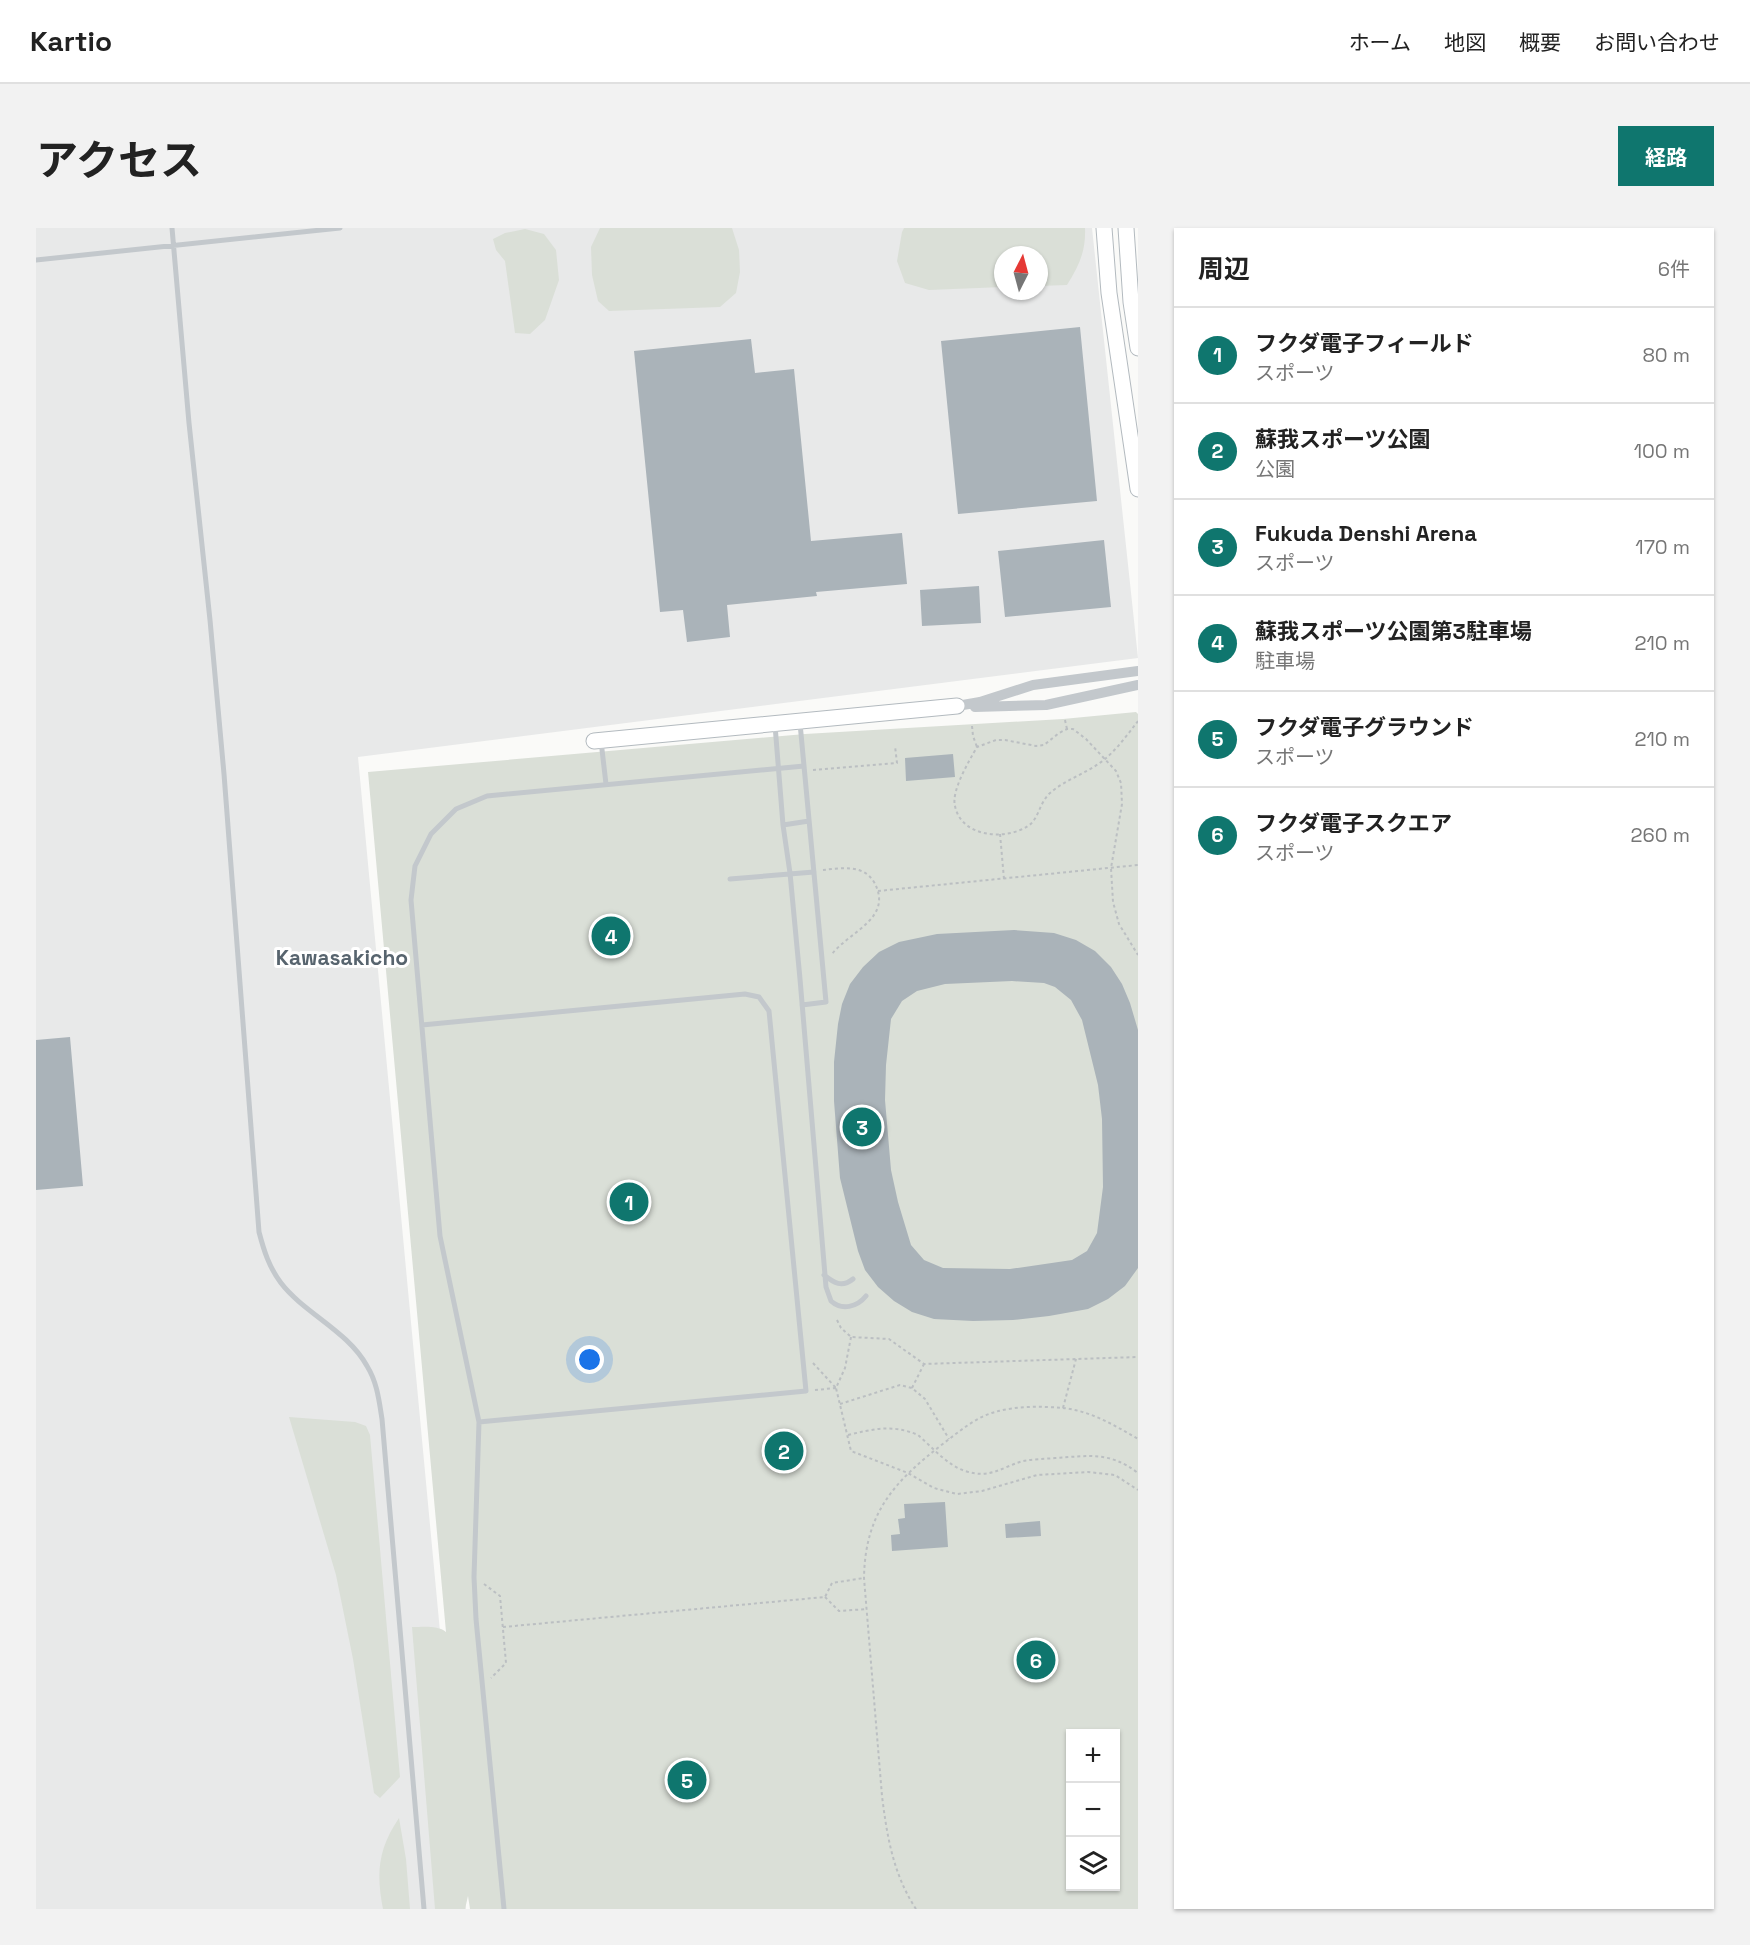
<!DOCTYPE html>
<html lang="ja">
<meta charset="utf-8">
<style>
:root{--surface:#fff;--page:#f2f2f2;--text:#222;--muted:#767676;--line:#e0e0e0;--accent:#0f766e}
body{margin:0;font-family:"Space Grotesk","Noto Sans JP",sans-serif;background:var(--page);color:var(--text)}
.controls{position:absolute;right:18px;bottom:18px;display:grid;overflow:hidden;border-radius:0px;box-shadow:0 2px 4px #0004}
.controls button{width:54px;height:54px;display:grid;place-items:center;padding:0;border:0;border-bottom:2px solid var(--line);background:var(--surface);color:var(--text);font:30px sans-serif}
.compass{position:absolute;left:958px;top:18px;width:54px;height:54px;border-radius:50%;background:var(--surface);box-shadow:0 2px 4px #0004;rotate:6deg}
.you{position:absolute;left:554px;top:1132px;width:21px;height:21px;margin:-15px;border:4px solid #fff;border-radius:50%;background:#1a73e8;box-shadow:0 0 0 9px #1a73e833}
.badge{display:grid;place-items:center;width:39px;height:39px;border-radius:50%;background:var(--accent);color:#fff;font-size:20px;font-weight:700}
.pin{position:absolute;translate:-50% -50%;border:3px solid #fff;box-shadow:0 2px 6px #0006}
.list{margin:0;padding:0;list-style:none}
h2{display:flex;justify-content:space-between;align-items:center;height:78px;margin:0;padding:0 24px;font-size:26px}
h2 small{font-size:20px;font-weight:400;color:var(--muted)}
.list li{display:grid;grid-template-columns:39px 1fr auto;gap:18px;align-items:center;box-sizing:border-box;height:96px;padding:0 24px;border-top:2px solid var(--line)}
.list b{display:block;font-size:22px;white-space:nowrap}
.list p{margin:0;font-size:20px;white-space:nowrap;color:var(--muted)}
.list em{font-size:20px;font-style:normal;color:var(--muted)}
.icon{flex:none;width:33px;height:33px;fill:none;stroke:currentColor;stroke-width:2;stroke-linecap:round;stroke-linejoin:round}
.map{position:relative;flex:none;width:1102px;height:1681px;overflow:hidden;border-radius:0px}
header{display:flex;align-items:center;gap:36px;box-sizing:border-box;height:84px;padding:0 30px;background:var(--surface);border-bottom:2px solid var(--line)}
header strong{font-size:28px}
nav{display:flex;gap:33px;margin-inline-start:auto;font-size:21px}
.intro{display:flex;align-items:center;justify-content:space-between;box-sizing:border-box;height:144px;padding:0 36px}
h1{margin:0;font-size:42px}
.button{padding:15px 27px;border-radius:0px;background:var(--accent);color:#fff;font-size:21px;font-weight:700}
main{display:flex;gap:36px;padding:0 36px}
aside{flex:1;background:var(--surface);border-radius:0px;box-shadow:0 2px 4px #0004}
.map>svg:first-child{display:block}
</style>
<header>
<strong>Kartio</strong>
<nav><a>ホーム</a><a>地図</a><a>概要</a><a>お問い合わせ</a></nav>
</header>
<div class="intro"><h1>アクセス</h1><a class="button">経路</a></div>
<main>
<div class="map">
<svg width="1102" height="1681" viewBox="0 0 1102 1681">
<rect width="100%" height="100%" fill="#fafaf8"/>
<!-- built -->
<path fill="#e8e9e9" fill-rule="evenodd" d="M0,0H1056L1102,430L322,529L430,1681H0ZM967,27H1003V63H967Z"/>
<!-- green -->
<path fill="#dadfd7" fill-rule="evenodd" d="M564,0H696L703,22L704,44L700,65L684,79L573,83L562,73L556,47L555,19Z
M868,0H1049C1050,23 1043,38 1031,57L1003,58V27H967V59L893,62L869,55L861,33L866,4Z
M489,1L508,6L520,22L523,52L509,92L494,106L479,105L469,33L460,22L457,11L469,5Z
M1100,484L1102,486V1681H434L432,1668L429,1681H399L376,1399C387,1399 402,1397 410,1404L332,544L769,506L1027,491ZM1034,1506H1080V1658H1034Z
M253,1189L319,1194L330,1198L334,1207L364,1549L344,1570L338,1565L317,1431L300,1347Z
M363,1590L370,1631L374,1681H347C340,1645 342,1621 363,1590Z"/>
<!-- building -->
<path fill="#aab3b9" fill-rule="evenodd" d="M1044,99L1061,273L922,286L905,113Z
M715,111L719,145L758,141L775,313L866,305L871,356L780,364L781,368L691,377L694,409L651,414L647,382L624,384L598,123Z
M1068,312L1075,379L969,389L962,323Z
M943,358L945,395L886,398L884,362Z
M917,526L919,549L870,553L869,530Z
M978,702L1018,705L1040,712L1059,723L1075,739L1086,756L1094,775L1102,802V1040L1089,1058L1072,1071L1052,1081L1013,1088L977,1092L937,1093L898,1091L876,1084L858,1073L842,1059L829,1042L822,1023L804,950L798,873V834L802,796L806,776L814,756L827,739L843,724L863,714L901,706ZM976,753L1008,755L1019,759L1035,772L1046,792L1062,857L1066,891L1067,959L1061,1005L1051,1023L1036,1032L974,1041L907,1040L888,1032L875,1017L862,974L855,942L849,872L850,837L855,791L866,773L881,763L909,756Z
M34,809L47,958L0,962V812Z
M909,1274L912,1319L856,1323L855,1307L864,1306L862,1291L869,1290L868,1276Z
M1004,1293L1005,1308L970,1310L969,1296Z"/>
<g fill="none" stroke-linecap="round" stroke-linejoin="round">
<defs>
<path id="secondary" d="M1068,0L1073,65L1102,261
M1090,0L1095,74L1102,120
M558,513L921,478"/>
</defs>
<!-- secondary casing -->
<use href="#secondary" stroke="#b3babf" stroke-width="17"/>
<!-- path -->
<path stroke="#bbbfc2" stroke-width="2" stroke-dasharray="3 3" stroke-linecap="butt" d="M1029,492L1031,501
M1102,493C1092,506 1081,521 1069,531C1052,545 1030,551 1014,565C1003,575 1003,591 992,598C969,613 925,609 919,578C915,563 933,533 941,519L960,512H969L1000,518L1008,517L1023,505L1031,501H1037L1050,511L1080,543L1085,555L1086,576L1075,640L1077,674L1083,696L1102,727
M936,498L937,508L941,519
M777,542L861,535L859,518
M964,606L968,651
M787,642C805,640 827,636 838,654C858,690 814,703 796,726
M842,663L1102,637
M801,1092L805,1100L815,1109L853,1111L888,1136L1102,1129
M815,1109L809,1140L800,1160L815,1223L872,1245L898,1260L921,1266L946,1263L1001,1247L1052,1244L1079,1247L1102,1262
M777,1135L800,1160
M876,1160L888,1136
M779,1162L800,1160
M804,1176L864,1157L876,1160L889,1171L913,1211
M1027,1180L1040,1131
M812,1207C837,1201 857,1196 882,1207C896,1219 911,1237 929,1243C954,1251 964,1240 987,1233C997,1231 1008,1231 1019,1230C1053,1228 1073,1223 1102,1245
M448,1356L464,1368L470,1435L455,1450
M789,1369L803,1383L831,1381
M467,1399L789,1369L796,1355L828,1350
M880,1681C857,1646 851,1608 846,1568L828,1350C829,1284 859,1253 908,1215C924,1203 940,1189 959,1184C979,1178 1006,1178 1027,1180C1055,1183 1078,1197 1102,1211"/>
<!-- lane -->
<path stroke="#c3c8cc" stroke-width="5" d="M136,0L153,195L174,392L188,546L223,1004C228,1023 233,1039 245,1055C268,1085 312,1103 331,1138C341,1154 343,1172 346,1191L388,1681
M0,32L304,0
M764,495L790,774L766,777
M739,497L747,597L754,645L764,751L790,1059L795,1073C806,1083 821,1079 830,1068
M565,513L570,556
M747,597L773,593
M694,651L778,644
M386,797L709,766L723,769L733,783L770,1163L443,1194
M788,1047C798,1055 806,1060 817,1051
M468,1681L440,1391L438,1349L443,1194L404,1008L375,672L379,638L395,606L420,581L451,568L768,538"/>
<!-- street -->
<path stroke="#c3c8cc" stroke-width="10" d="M921,478L944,474L997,457L1102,443
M939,479L1010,477L1102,457"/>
<!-- secondary -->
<use href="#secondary" stroke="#fff" stroke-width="15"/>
</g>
<g text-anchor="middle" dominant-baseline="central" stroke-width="6" stroke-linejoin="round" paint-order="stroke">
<!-- neighbourhood labels -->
<g font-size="21" font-weight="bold" fill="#57646e" stroke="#fff">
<text x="306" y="729">Kawasakicho</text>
</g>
</g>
</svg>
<div class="controls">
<button>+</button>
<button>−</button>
<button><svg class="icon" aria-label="layers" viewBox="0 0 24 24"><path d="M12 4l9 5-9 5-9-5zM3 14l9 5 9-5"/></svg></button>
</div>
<svg class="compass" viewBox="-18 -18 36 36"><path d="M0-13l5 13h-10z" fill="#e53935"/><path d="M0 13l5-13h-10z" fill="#767676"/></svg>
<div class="you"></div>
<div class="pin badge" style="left:593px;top:974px">1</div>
<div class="pin badge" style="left:748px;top:1223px">2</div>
<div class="pin badge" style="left:826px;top:899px">3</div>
<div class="pin badge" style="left:575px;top:708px">4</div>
<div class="pin badge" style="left:651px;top:1552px">5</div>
<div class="pin badge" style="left:1000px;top:1432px">6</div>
</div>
<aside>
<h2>周辺<small>6件</small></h2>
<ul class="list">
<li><span class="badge">1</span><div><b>フクダ電子フィールド</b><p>スポーツ</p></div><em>80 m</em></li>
<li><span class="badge">2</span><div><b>蘇我スポーツ公園</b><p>公園</p></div><em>100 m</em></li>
<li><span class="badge">3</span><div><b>Fukuda Denshi Arena</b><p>スポーツ</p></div><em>170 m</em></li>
<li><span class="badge">4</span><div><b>蘇我スポーツ公園第3駐車場</b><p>駐車場</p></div><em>210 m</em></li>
<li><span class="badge">5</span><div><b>フクダ電子グラウンド</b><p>スポーツ</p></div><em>210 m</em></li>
<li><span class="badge">6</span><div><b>フクダ電子スクエア</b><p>スポーツ</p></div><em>260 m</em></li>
</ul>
</aside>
</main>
